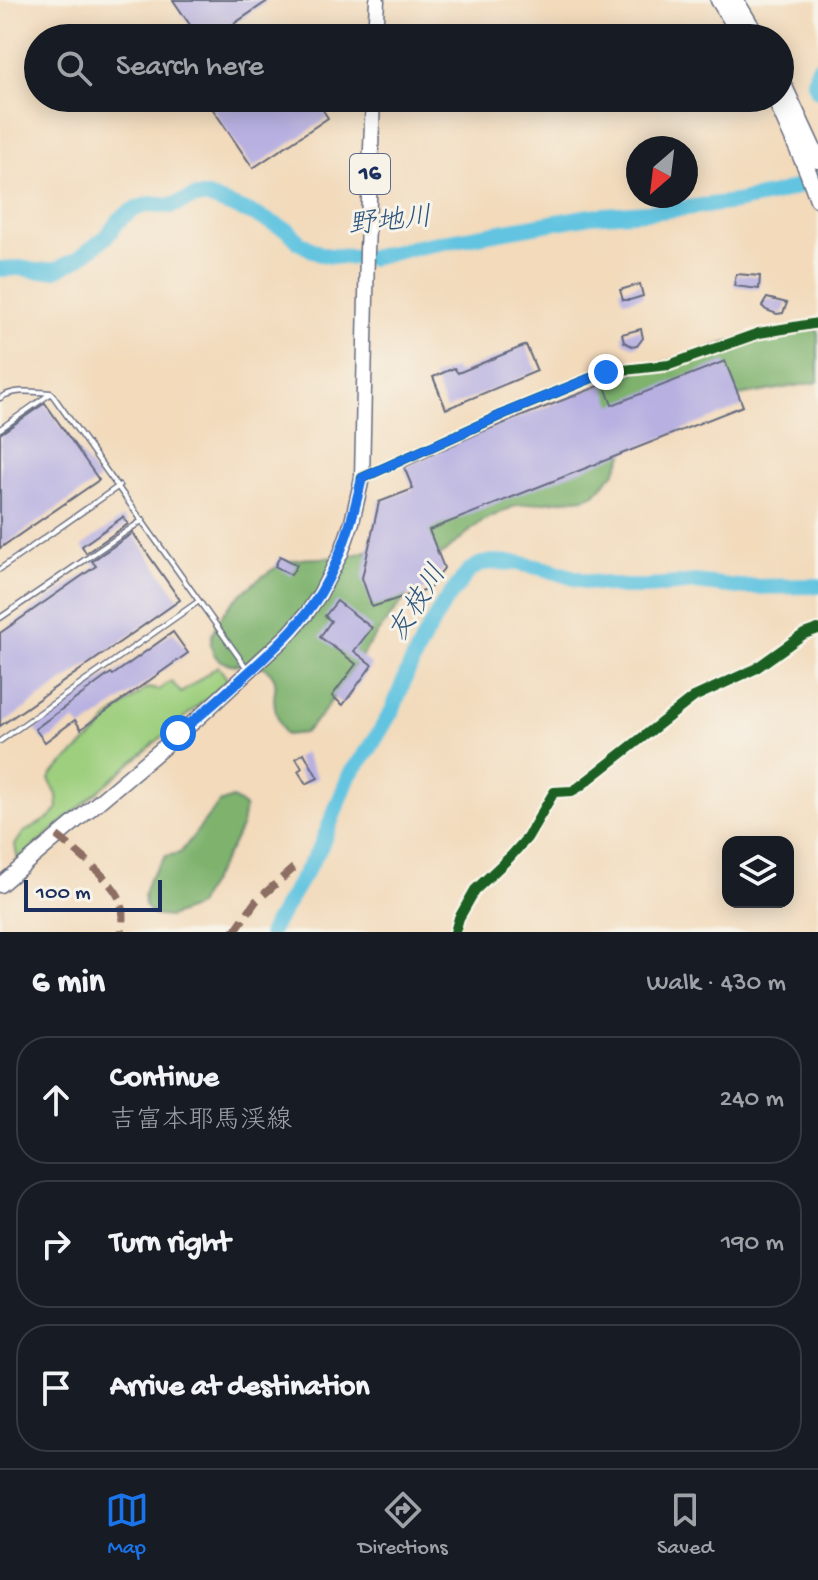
<!DOCTYPE html>
<meta charset="utf-8">
<style>
:root{--surface:#171b24;--page:#20242c;--text:#f1f3f6;--muted:#9ea1a6;--line:#363941;--accent:#1a73e8}
body{margin:0;font-family:"Gochi Hand","Klee One",sans-serif;background:var(--page);color:var(--text)}
.controls{position:absolute;right:24px;bottom:24px;display:grid;overflow:hidden;border-radius:16px;box-shadow:0 4px 20px #0003}
.controls button{width:72px;height:72px;display:grid;place-items:center;padding:0;border:0;border-bottom:2px solid var(--line);background:var(--surface);color:var(--text);font:40px sans-serif}
.compass{position:absolute;left:626px;top:136px;width:72px;height:72px;border-radius:50%;background:var(--surface);box-shadow:0 4px 20px #0003;rotate:208deg}
.scale{position:absolute;left:24px;bottom:20px;width:138px;box-sizing:border-box;padding-left:8px;border:4px solid #1b2f5e;border-top:0;font-size:22px;line-height:28px;white-space:nowrap;color:#1b2f5e;-webkit-text-stroke:6px #f7f3e8;paint-order:stroke}
.stop{position:absolute;width:24px;height:24px;margin:-18px;border:6px solid #1a73e8;border-radius:50%;background:#fff}
.stop.end{background:#1a73e8;border-color:#fff;box-shadow:0 2px 8px #0008}
.list{margin:0;padding:0;list-style:none}
h2{display:flex;justify-content:space-between;align-items:center;height:104px;margin:0;padding:0 32px;font-size:34px}
h2 small{font-size:26px;font-weight:400;color:var(--muted)}
.list li{display:grid;grid-template-columns:52px 1fr auto;gap:24px;align-items:center;box-sizing:border-box;height:128px;margin:0 16px 16px;padding:0 16px;border:2px solid var(--line);border-radius:32px}
.list b{display:block;font-size:30px;white-space:nowrap}
.list p{margin:0;font-size:26px;white-space:nowrap;color:var(--muted)}
.list em{font-size:26px;font-style:normal;color:var(--muted)}
.icon{flex:none;width:44px;height:44px;fill:none;stroke:currentColor;stroke-width:2;stroke-linecap:round;stroke-linejoin:round}
.map{position:relative;flex:none;width:818px;height:932px;overflow:hidden}
.search{position:absolute;background:var(--surface);box-shadow:0 4px 20px #0003;left:24px;right:24px;top:24px;height:88px;display:flex;align-items:center;gap:20px;box-sizing:border-box;padding:0 28px;border-radius:44px;color:var(--muted);font-size:30px}
.sheet{height:536px;background:var(--surface)}
nav{display:flex;justify-content:space-around;align-items:center;box-sizing:border-box;height:112px;border-top:2px solid var(--line);background:var(--surface);font-size:22px;color:var(--muted)}
nav a{display:grid;justify-items:center;gap:4px}
nav .on{color:var(--accent)}
.map>svg:first-child{display:block}
</style>
<div class="map">
<svg width="818" height="932" viewBox="0 0 818 932">
<rect width="100%" height="100%" fill="#f7f3e8"/>
<filter id="ink" filterUnits="userSpaceOnUse"><feTurbulence type="fractalNoise" baseFrequency=".0125" numOctaves="2"/><feDisplacementMap in="SourceGraphic" scale="16" xChannelSelector="R" yChannelSelector="G"/><feConvolveMatrix kernelMatrix="1 2 1 2 8 2 1 2 1" color-interpolation-filters="sRGB"/></filter>
<filter id="wash" filterUnits="userSpaceOnUse"><feTurbulence type="fractalNoise" baseFrequency=".006" numOctaves="4" result="noise"/><feDisplacementMap in="SourceGraphic" scale="32" xChannelSelector="R" yChannelSelector="G"/><feGaussianBlur stdDeviation="1.8" result="paint"/><feColorMatrix in="noise" values="0 0 0 0 0 0 0 0 0 0 0 0 0 0 0 0 0 1.4 0 .05"/><feComposite in="paint" operator="in"/></filter>
<g filter="url(#wash)">
<rect width="100%" height="100%" fill="#f2dabb"/>
<!-- green -->
<path fill="#9ecf7e" stroke="#5c7f6e" stroke-width="2" d="M218,666L228,680L18,860L15,845L23,833L52,816L58,808L57,795L49,779L53,773L98,732L110,717L147,688L159,690L171,681L181,693Z"/>
<!-- forest -->
<path fill="#7eb26d" stroke="#4c7066" stroke-width="2" d="M792,330H818V382L727,398L625,451L615,472L595,494L584,498L517,505L482,521L434,561L373,639L322,714L304,733L285,735C279,724 275,713 274,700C274,691 278,684 273,676C261,655 233,673 217,658C190,629 261,573 285,563C302,556 321,559 340,557C352,557 364,552 376,548L557,404L631,373L738,339Z
M232,798L245,807L242,825L232,846L196,907L169,917L153,915L145,905L144,894L149,879L166,856L180,853L219,803Z"/>
<g fill="none" stroke-linecap="round" stroke-linejoin="round">
<!-- river -->
<path stroke="#62c4e0" stroke-width="16" d="M818,68L814,81L818,90
M0,269L21,268L37,271L55,270L78,259L106,237L121,218L135,209L150,204L171,206L195,197H208L256,215L289,231L300,243L320,254L331,256L370,258L416,247L590,216L660,211L735,202L775,194L818,180
M270,932L321,846L350,774L370,748L393,709L407,673L425,636L444,603L470,570L481,564L492,562L518,563L546,569L584,581L623,587H647L695,582L738,587L818,586"/>
</g>
<g id="blocks">
<!-- building -->
<path fill="#b7b0e1" d="M173,0H269L213,38H199Z
M222,98H315L328,118L253,168L210,105Z
M736,274L760,276L759,289L734,286Z
M640,284L643,296L630,300H623L620,290Z
M767,298L787,303L783,313L777,314L766,310L762,306Z
M641,329L643,338L637,346H632L624,342L622,334Z
M526,345L537,371L446,409L433,377L454,368L458,373Z
M725,361L743,406L429,530L444,568L430,588L372,607L362,578L379,502L413,489L404,467L479,433L604,384L612,405Z
M45,403L99,480L0,548V434Z
M123,517L128,524L86,553L82,546Z
M133,533L180,600L0,726V633L96,566L92,561Z
M280,556L297,565L291,575L275,566Z
M337,601L372,628L354,651L372,665L343,705L332,696L356,664L320,637L331,621L325,616Z
M173,632L188,653L81,729L75,720L45,742L35,729L111,673L113,675Z
M304,753L318,778L306,784L298,771L302,768L296,758Z"/>
</g>
</g>
<g filter="url(#ink)">
<use href="#blocks" fill-opacity="0" stroke="#666b7f" stroke-width="2"/>
<g fill="none" stroke-linecap="round" stroke-linejoin="round">
<defs>
<path id="lane" d="M0,398C15,388 34,392 51,393L246,667
M0,429L50,394
M0,569L119,486
M0,618L143,520
M0,741L199,601"/>
<path id="street" d="M362,478L508,412L606,372L669,365L759,333L818,323
M455,932L459,918L475,890L510,857L527,838L554,792L572,791L579,787L694,697L755,669L804,634L818,629"/>
<path id="primary" d="M375,38L377,0
M0,885L196,720L289,634L307,613L320,594L341,553L352,522L362,478L367,251L373,98"/>
<path id="highway" d="M719,0L743,38
M735,0L758,38
M780,78L818,160
M775,98L808,172L818,199"/>
</defs>
<!-- lane casing -->
<use href="#lane" stroke="#666b7f" stroke-width="7"/>
<!-- street casing -->
<use href="#street" stroke="#666b7f" stroke-width="12"/>
<!-- primary casing -->
<use href="#primary" stroke="#666b7f" stroke-width="17"/>
<!-- highway casing -->
<use href="#highway" stroke="#666b7f" stroke-width="19"/>
<!-- lane -->
<use href="#lane" stroke="#fff" stroke-width="4"/>
<!-- street -->
<use href="#street" stroke="#fff" stroke-width="9"/>
<!-- primary -->
<use href="#primary" stroke="#fff" stroke-width="14"/>
<!-- highway -->
<use href="#highway" stroke="#fff" stroke-width="16"/>
<!-- quiet -->
<path stroke="#8d6e63" stroke-width="8" stroke-dasharray="16 8" stroke-linecap="butt" d="M57,836C74,849 113,881 120,900C124,909 122,922 122,932
M234,932L256,901L296,866"/>
<defs>
<path id="cycleway" d="M362,478L508,412L606,372L669,365L759,333L818,323
M455,932L459,918L475,890L510,857L527,838L554,792L572,791L579,787L694,697L755,669L804,634L818,629"/>
</defs>
<!-- cycleway casing -->
<use href="#cycleway" stroke="#f7f3e8" stroke-width="15"/>
<!-- cycleway -->
<use href="#cycleway" stroke="#1b5e20" stroke-width="10"/>
</g>
</g>
<g fill="none" stroke-linecap="round" stroke-linejoin="round" filter="url(#ink)">
<!-- route -->
<path stroke="#1a73e8" stroke-width="10" d="M178,733C207,711 234,686 261,661C283,640 305,619 321,592C342,556 353,518 362,478L508,412L606,372"/>
</g>
<g text-anchor="middle" dominant-baseline="central" stroke-width="6" stroke-linejoin="round" paint-order="stroke">
<!-- shield labels -->
<rect fill="#f7f3e8" stroke="#5d6a87" stroke-width="2" x="350" y="154" width="40" height="40" rx="6"/>
<g font-size="24" font-weight="bold" fill="#1b2f5e">
<text x="370" y="174">16</text>
</g>
<!-- water labels -->
<g font-size="28" font-style="italic" fill="#2d547e" stroke="#f7f3e8">
<text transform="translate(390 223) rotate(-6)">野地川</text>
<text transform="translate(419 604) rotate(-58)">友枝川</text>
</g>
</g>
</svg>
<div class="controls">
<button><svg class="icon" aria-label="layers" viewBox="0 0 24 24"><path d="M12 4l9 5-9 5-9-5zM3 14l9 5 9-5"/></svg></button>
</div>
<svg class="compass" viewBox="-18 -18 36 36"><path d="M0-13l5 13h-10z" fill="#e53935"/><path d="M0 13l5-13h-10z" fill="#9ea1a6"/></svg>
<div class="scale">100 m</div>
<div class="stop" style="left:178px;top:733px"></div>
<div class="stop end" style="left:606px;top:372px"></div>
<div class="search"><svg class="icon" aria-label="search" viewBox="0 0 24 24"><circle cx="10" cy="10" r="6"/><path d="M15 15l6 6"/></svg>Search here</div>
</div>
<section class="sheet">
<h2>6 min<small>Walk · 430 m</small></h2>
<ul class="list">
<li><svg class="icon" aria-label="ahead" viewBox="0 0 24 24"><path d="M12 20V5M6 11l6-6 6 6"/></svg><div><b>Continue</b><p>吉富本耶馬渓線</p></div><em>240 m</em></li>
<li><svg class="icon" aria-label="right" viewBox="0 0 24 24"><path d="M7 20v-9h11M14 6l5 5-5 5"/></svg><div><b>Turn right</b></div><em>190 m</em></li>
<li><svg class="icon" aria-label="arrive" viewBox="0 0 24 24"><path d="M6 21V4h12l-3 4 3 4H6"/></svg><div><b>Arrive at destination</b></div></li>
</ul>
</section>
<nav>
<a class="on"><svg class="icon" aria-label="map" viewBox="0 0 24 24"><path d="M3 6l6-2 6 2 6-2v14l-6 2-6-2-6 2zM9 4v14M15 6v14"/></svg>Map</a>
<a><svg class="icon" aria-label="directions" viewBox="0 0 24 24"><path d="M12 3l9 9-9 9-9-9zM9 14v-3h6M13 9l2 2-2 2"/></svg>Directions</a>
<a><svg class="icon" aria-label="saved" viewBox="0 0 24 24"><path d="M7 4h10v16l-5-4-5 4z"/></svg>Saved</a>
</nav>
